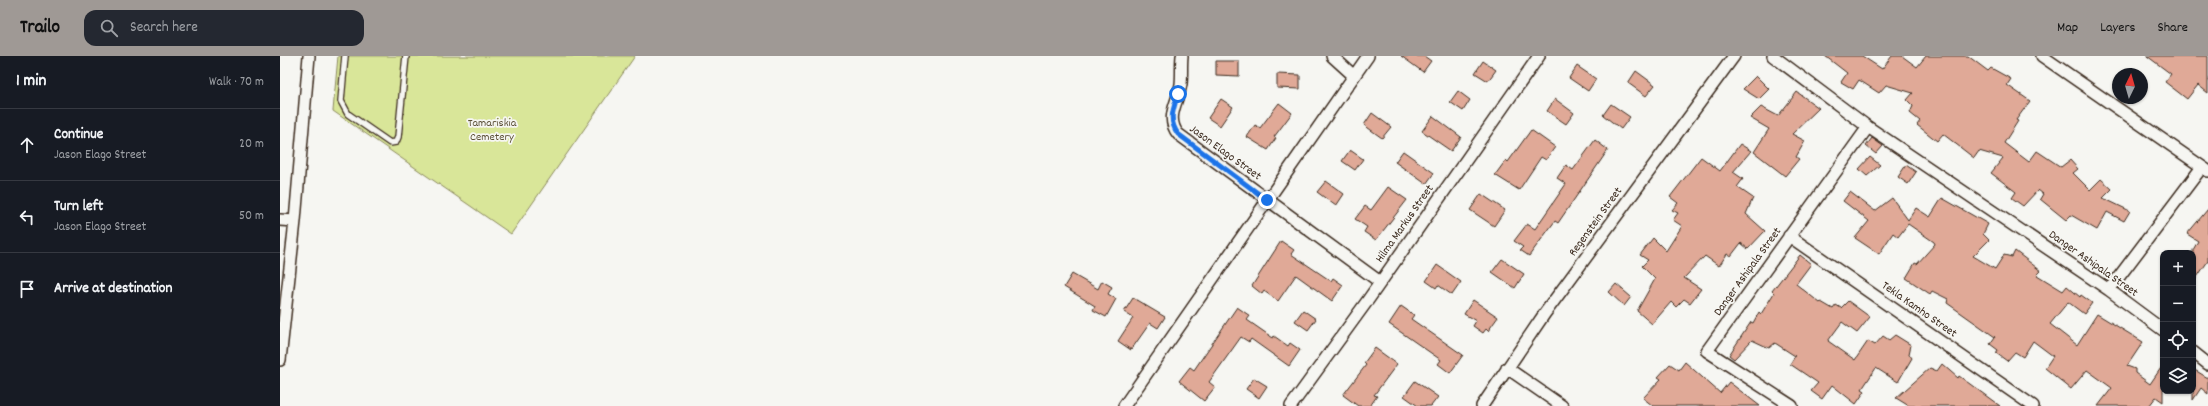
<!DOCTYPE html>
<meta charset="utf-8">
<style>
:root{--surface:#171b24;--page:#242831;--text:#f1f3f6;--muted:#9ea1a6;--line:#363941;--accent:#9f9995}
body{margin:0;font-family:Dekko,sans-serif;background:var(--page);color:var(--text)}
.controls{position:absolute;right:12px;bottom:12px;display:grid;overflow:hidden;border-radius:8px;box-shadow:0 1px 3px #0004}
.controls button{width:36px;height:36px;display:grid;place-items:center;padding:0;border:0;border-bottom:1px solid var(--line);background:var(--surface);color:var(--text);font:20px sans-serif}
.compass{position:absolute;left:1832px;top:12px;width:36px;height:36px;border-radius:50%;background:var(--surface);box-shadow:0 1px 3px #0004;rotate:5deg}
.stop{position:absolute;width:12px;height:12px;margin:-9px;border:3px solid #1a73e8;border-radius:50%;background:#fff}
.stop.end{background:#1a73e8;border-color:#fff;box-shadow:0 1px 4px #0008}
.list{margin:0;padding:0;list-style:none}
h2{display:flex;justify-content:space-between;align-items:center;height:52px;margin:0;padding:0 16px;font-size:17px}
h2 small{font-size:13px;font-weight:400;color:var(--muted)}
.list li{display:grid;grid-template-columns:26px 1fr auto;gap:12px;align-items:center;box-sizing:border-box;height:72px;padding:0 16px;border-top:1px solid var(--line)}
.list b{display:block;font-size:15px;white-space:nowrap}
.list p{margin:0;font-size:13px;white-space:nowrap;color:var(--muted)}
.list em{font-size:13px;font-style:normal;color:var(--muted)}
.icon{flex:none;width:22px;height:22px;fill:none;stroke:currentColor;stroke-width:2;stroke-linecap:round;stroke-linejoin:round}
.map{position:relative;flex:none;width:1928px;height:350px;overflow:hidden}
header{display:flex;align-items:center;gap:24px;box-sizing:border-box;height:56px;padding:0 20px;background:var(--accent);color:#111}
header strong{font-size:19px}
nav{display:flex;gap:22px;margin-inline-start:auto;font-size:14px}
.search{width:280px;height:36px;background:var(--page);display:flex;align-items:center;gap:10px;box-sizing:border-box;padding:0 14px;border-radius:12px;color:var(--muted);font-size:15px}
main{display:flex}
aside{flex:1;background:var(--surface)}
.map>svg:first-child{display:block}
</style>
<header>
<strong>Trailo</strong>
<div class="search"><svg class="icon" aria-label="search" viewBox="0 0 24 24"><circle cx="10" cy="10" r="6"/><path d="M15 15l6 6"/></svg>Search here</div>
<nav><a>Map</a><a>Layers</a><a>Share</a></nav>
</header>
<main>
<aside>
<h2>1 min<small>Walk · 70 m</small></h2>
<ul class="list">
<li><svg class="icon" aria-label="ahead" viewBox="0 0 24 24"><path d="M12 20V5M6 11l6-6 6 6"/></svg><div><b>Continue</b><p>Jason Elago Street</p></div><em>20 m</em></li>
<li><svg class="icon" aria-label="left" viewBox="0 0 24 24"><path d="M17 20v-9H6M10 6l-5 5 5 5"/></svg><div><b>Turn left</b><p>Jason Elago Street</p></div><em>50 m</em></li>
<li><svg class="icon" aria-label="arrive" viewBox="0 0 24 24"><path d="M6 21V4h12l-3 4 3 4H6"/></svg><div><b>Arrive at destination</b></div></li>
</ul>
</aside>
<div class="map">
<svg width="1928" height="350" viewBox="0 0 1928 350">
<rect width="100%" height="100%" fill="#f6f6f2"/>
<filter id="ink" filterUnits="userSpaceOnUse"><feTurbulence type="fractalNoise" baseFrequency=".025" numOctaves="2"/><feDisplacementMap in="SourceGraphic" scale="8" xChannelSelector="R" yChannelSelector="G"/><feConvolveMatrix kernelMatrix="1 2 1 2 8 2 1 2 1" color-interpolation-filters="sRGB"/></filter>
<g filter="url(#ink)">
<!-- green -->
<path fill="#d9e699" stroke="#8a885c" d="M58,0H355L231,178L53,55Z"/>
<!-- building -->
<path fill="#e0a997" stroke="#3b2a1e" d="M1121,0H1144L1151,5L1143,16Z
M1545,0H1582L1602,13L1612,0H1622L1637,11L1646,0H1688L1708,15L1711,12L1731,23L1727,29L1750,45L1736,64L1738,65L1724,87L1749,106L1757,95L1781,111L1790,104L1798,113L1793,117L1810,134L1821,123L1832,133L1823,142L1850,155L1844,165L1827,156L1817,174L1791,159L1786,164L1760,143L1763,138L1758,134L1743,150L1732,142L1736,136L1711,117L1723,102L1699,95L1694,102L1663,78L1657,85L1637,69L1640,65L1630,57L1633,50L1627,44L1633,37L1606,29L1599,37L1579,24L1573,33L1561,26L1567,17Z
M1867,0H1928V37L1918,29L1907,43L1885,26L1891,18Z
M936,5H959V20L936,19Z
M1203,5L1216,14L1208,25L1195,17Z
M1297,10L1316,23L1308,35L1289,22Z
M1356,15L1375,29L1366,40L1348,27Z
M997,18L1020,19V33L997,32Z
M1476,20L1489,33L1479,43L1463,33Z
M1178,35L1190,44L1183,55L1170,46Z
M1517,36L1539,52L1512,78L1525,85L1516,101L1519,103L1505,120L1474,96L1489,73L1470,62L1481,51L1498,60Z
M941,43L953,51L940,70L928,62Z
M1275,43L1294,57L1286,68L1267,55Z
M999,47L1012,57L994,81L996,82L988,94L967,81L975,69L980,72Z
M1331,48L1350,61L1341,73L1323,59Z
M1092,57L1111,71L1102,82L1084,69Z
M1153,60L1181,81L1171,95L1142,75Z
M1251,74L1275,91L1266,104L1261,101L1239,134L1215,119L1226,104L1228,106Z
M1592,82L1603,90L1596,98L1586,90Z
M1315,84L1328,94L1278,167L1275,165L1249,200L1240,194L1243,191L1234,185L1247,168L1255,173L1286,128L1277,122L1286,109L1293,114Z
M1460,88L1471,95L1453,116L1463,123L1457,131L1473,142L1466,158L1485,175L1468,193L1461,187L1451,200L1447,198L1439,210L1425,200L1404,222L1421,233L1410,247L1404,243L1396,251L1391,246L1372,268L1357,255L1375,223L1362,210L1368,204L1360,199L1373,182L1386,195L1402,170L1393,164L1398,157L1392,154L1398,147L1390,141L1421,101L1440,115Z
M1070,94L1083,103L1075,114L1062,105Z
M1123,95L1154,117L1146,128L1115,106Z
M1590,101L1600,109L1587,120L1579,113Z
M1626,109L1636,116L1628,128L1618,121Z
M1046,125L1064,138L1056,150L1037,136Z
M1108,131L1127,144L1096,184L1084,176L1087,171L1075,163L1085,150L1091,154Z
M1570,136L1595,155L1612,142L1628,164L1636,152L1650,161L1662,142L1708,168L1703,178L1709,184L1693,200L1715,213L1724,199L1732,201L1735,195L1761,215L1757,219L1783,235L1787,230L1800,241L1801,239L1812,247L1804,258L1788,246L1770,268L1797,289L1817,258L1863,286L1847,310L1855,313V317L1870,328L1883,309V346L1876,341L1869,350H1818L1832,332L1807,314L1791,333L1765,312L1773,300L1753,285L1743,301L1735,296L1727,305L1716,297L1718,294L1710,288L1715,281L1667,247L1668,243L1652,235L1650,238L1626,222L1635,207L1637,208L1655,188L1654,186L1628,168L1618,181L1613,177L1599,198L1575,182L1589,165L1563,145Z
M1201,138L1225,154L1214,170L1190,154Z
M1928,153V205L1913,227V194L1918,185L1907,178Z
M1001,185L1014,194L1011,198L1051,225L1053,222L1063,229L1052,245L1016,219L998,245L984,235L982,238L972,230Z
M1520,199L1531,208L1516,228L1540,247L1541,246L1553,253L1556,249L1561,252L1568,245L1590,261L1577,277L1562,266L1548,285L1575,304L1588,285L1595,289L1603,280L1609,284L1615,279L1631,289L1629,298L1632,302L1618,326L1596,312L1582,333L1585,335L1576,348L1552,329L1542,343L1531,335L1538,327L1510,308L1515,300L1495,287L1489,292L1472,284L1454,303L1449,299L1471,266L1473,267L1479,256L1481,258L1494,237L1492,235Z
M1222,203L1244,218L1235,232L1212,216Z
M1157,209L1181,226L1172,239L1158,229L1156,232L1146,225Z
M792,218L818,233L822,225L832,231L828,238L836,243L826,261L813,254L815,250L784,231Z
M1336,228L1351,241L1344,250L1329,236Z
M853,242L885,261L878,272L870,267L851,294L838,285L853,262L844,256Z
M1193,244L1218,261L1208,275L1206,273L1203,277L1193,270L1196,265L1184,258Z
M1121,250L1134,259L1131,263L1183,299L1170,317L1158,308L1161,304L1109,268Z
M957,251L970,260L967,264L993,282L994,280L1008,290L1010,287L1020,294L1009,310L971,283L969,286L961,281L929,326L935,331L924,345L899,325L910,311L914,314Z
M1023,254L1036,263L1028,274L1015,265Z
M1095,292L1117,308L1094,339L1097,340L1090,350H1078L1063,339L1086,309L1084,307Z
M1405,306L1440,337L1449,326L1480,350H1373L1363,342L1381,323L1378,321L1390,308L1399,314Z
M1662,308L1678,322L1679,320L1720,350H1629L1616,342L1650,312L1657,315Z
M1913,313L1928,322V338L1921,332L1913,344Z
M974,322L987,330L979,342L966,333Z
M1135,325L1158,341L1151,350H1138L1124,340Z"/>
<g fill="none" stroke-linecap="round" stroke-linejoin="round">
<defs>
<path id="service" d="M65,0L61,45L68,58L110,87L116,86L118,81L126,0"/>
<path id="minor" d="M902,0C901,9 902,19 901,28C898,47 885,61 898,78L1100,226
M1052,0L1074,20
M1493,0L1588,71L1829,234L1883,274
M1762,0L1928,115
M0,164L15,165
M1509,180L1753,350
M1829,234L1922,111
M1913,296L1928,308
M0,304L15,165L29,0
M1227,312L1282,350
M844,350L1088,0
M1011,350L1088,244L1259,0
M1202,350L1265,257L1454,0
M1512,350L1427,295L1588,71"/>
</defs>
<!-- service casing -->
<use href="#service" stroke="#3b2a1e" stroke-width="8"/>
<!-- minor casing -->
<use href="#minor" stroke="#3b2a1e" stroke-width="14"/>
<!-- service -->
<use href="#service" stroke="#f6f6f2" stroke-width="5.5"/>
<!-- minor -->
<use href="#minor" stroke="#f6f6f2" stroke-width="11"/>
</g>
</g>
<g fill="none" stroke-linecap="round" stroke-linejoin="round" filter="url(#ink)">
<!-- route -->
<path stroke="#1a73e8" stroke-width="5" d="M898,38C893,54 888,64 898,78L987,144"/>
</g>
<g text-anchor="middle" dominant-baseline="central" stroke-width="3.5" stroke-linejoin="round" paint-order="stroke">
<!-- park labels -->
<g font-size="12" fill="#5b5037" stroke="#f6f6f2">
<text x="212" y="67">Tamariskia<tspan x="212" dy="14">Cemetery</tspan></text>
</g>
<!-- street labels -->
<g font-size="12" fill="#3b2a1e" stroke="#f6f6f2">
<text transform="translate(945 97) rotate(36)">Jason Elago Street</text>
<text transform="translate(1316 166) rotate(-54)">Regenstein Street</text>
<text transform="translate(1125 168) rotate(-55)">Hilma Markus Street</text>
<text transform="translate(1813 208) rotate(35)">Danger Ashipala Street</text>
<text transform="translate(1468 216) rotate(-54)">Danger Ashipala Street</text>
<text transform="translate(1639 254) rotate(35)">Tekla Kamho Street</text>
</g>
</g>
</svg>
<div class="controls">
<button>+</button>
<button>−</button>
<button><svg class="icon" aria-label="locate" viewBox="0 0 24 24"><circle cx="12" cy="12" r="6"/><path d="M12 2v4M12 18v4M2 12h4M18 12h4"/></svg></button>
<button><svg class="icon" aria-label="layers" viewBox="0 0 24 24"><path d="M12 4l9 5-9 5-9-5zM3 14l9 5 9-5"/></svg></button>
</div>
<svg class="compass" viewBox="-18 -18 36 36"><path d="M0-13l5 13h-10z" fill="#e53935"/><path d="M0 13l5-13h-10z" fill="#9ea1a6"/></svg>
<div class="stop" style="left:898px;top:38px"></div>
<div class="stop end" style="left:987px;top:144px"></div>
</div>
</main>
